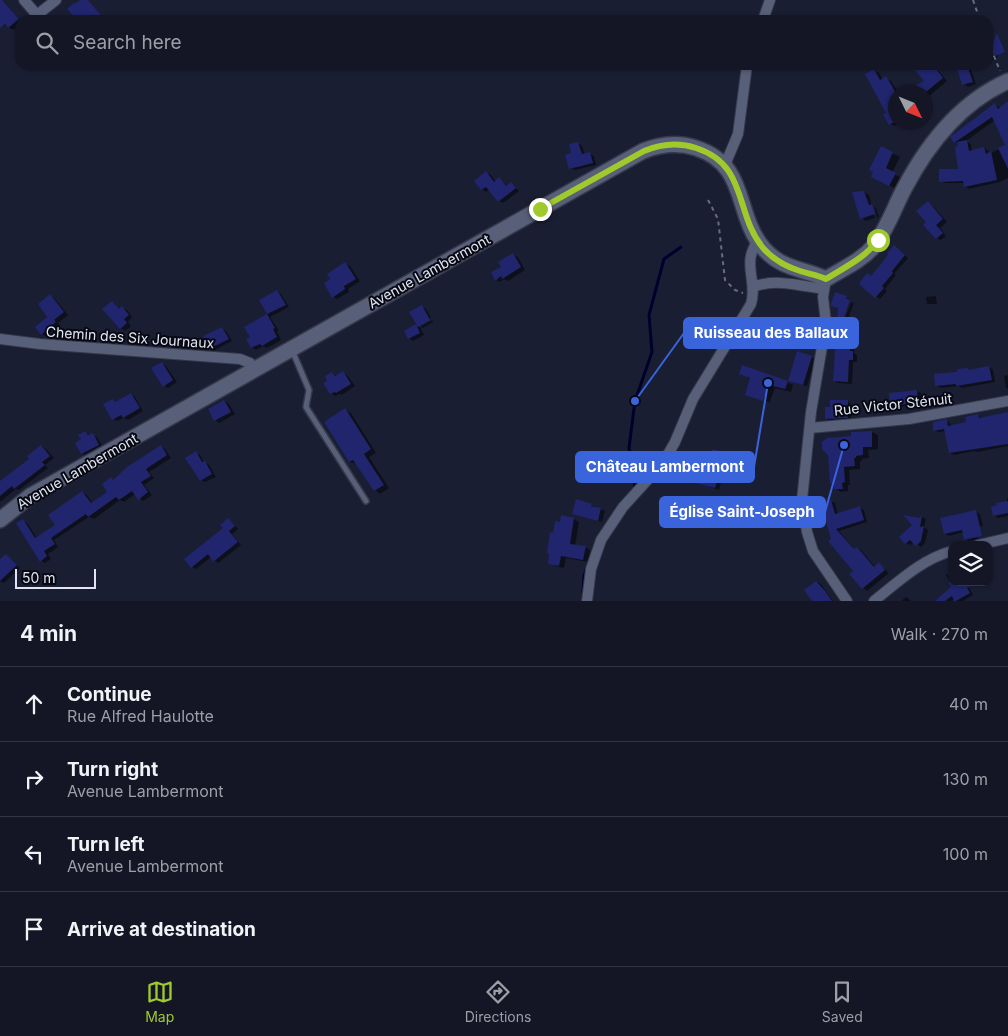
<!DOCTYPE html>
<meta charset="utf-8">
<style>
:root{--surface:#141626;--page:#1d1f2e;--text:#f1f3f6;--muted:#9d9fa7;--line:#333543;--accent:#a0c92c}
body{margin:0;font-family:Inter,sans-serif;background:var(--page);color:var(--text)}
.controls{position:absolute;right:15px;bottom:15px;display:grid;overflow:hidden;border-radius:10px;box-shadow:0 1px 4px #0004}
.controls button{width:45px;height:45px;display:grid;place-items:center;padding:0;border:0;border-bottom:1px solid var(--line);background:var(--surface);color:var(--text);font:25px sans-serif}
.compass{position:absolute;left:888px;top:85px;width:45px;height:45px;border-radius:50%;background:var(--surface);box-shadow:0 1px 4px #0004;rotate:133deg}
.scale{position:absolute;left:15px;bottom:12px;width:81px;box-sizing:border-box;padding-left:5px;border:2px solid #e0e4f3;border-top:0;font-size:14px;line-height:18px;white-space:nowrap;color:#e0e4f3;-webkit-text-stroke:4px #070912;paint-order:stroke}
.stop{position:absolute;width:15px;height:15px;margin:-11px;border:4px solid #a0c92c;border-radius:50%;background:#fff}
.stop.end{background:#a0c92c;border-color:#fff;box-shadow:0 1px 5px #0008}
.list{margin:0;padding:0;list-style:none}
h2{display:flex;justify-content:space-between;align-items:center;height:65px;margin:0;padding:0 20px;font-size:21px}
h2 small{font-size:16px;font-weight:400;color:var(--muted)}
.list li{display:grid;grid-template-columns:32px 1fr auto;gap:15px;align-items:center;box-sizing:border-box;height:75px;padding:0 20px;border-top:1px solid var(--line)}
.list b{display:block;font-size:19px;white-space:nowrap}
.list p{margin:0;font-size:16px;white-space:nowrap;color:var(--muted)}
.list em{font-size:16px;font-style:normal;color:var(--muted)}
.icon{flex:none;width:28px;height:28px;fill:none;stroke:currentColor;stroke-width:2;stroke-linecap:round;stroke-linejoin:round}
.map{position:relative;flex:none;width:1008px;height:601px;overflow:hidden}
.search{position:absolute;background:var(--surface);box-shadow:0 1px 4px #0004;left:15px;right:15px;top:15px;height:55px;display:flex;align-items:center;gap:12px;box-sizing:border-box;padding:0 18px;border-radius:15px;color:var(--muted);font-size:19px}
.sheet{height:365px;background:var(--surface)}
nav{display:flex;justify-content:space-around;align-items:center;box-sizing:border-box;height:70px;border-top:1px solid var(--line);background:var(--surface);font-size:14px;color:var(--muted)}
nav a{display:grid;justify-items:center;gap:2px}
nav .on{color:var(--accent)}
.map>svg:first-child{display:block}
</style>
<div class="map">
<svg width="1008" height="601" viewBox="0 0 1008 601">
<rect width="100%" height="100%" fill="#1a1e33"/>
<!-- shadow -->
<path fill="#0007" fill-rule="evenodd" d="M2,1L6,4L20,20V24L13,30L4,25L0,21V3Z
M998,42L1002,45L997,58L988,62V46Z
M912,65H934L947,81L928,97L933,105L928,108L926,107V92H905L926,81Z
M957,65H980L971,69L976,84L968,87L963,84Z
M874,70L879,73L883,80L886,78L891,81L898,92H896V122H901L895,126L890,124Z
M1008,103V178L1000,182L969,189L965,186V183H945L940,181L960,170L958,144L952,138L995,104L1000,108ZM995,120L1007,145L989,154V151L984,148L972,151L971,144L966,141Z
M578,143L582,146L585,155L590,154L594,156L596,165L575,170L570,168L572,154Z
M882,148L900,157L892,173L902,178L896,189L879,180Z
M486,172L491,175L496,182L500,179L507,186L511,183L519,191L503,203L499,201L490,189L486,192L482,189Z
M864,192L869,195L875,218L866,221L862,218Z
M928,203L932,205L947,222L940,228L946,236L941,240L936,238L928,222Z
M874,206L876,208L879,217H877Z
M898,249L908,258L894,274L896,275L885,289L887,291L880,299L861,285L871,278Z
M513,255L518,257L525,270L508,281L504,279L500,282L496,280L502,267Z
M345,264L350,266L360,281L348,289L349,292L337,299L333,297Z
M277,291L281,294L289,307L270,317L279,331H277L281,340L267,348L263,346L256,350L251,347L252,337L246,327L268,314L261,301Z
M836,293L850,299L840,326H842L851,302L854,303L847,322L856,324L854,353L857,355V362H853L852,384L838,383L834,380L839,308H836Z
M50,296L54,298L68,315L58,323L59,325L46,336L42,334L49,317Z
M935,296L936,297L937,304H927L926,297Z
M112,303L120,310L122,308L127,310L132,317L128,322L131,326L125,331L121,328L104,309Z
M422,306L426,309L431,318L419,324V327L411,312Z
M432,320L433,322L423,328L420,327Z
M416,326L420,327L424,335L413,341L409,338Z
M222,328L226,331L232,341L215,350L210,348Z
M811,357L816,359L807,386L789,381Z
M162,363L166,366L177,382L168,388L164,386Z
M989,367L993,370L995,382L962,388L959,386L941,388L936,385L968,369L971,371Z
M332,373L337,376L343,373L347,375L355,386L342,395L340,394L335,396L331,393L329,382Z
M741,374L787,382L793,385L791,392L775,388L769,404V402L751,396V379Z
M1008,375V389L1006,388L1004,376Z
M917,391L921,393V401L910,403V406L895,407L892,405Z
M131,394L135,397L143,411L128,420L124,418L117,421L113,419V401L116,402Z
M224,401L229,404L235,414L219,423L215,420Z
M848,402L851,404V419L829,420L826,419L831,408Z
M345,410L351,413L376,453L369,457L389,488L380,494L375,490L357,464L350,462L325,423Z
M1008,414V446L977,452L974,451L954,455L950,453L946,431L938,432L934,430L947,420L950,423L951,426L967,423L978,416L982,418Z
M872,432L878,435V449L868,450L869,458L862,459V461H860V469L849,470L850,485H848V491L841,492L835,488V485L831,483L853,437V433Z
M85,433L97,437L103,447L86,456L82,453V440Z
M42,446L46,449L54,458L45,465L48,468L19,490L16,489L0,502V482L31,459Z
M161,446L165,449L171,458L149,472L154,478L144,485L152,495L143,501L135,494L124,502L120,500L94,519L89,517L54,540L58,547L48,554L51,559L45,563L41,561L23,521L27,523L37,538L57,525L82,492L87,495L93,504L109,492L111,479L114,480Z
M720,452L724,455L720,469L724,471L719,490L697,483L706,477Z
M196,453L200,455L204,462L209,465L216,477L205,482L201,480Z
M1007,498H1008V516L998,518L994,515L1007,502Z
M831,501L835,503L838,514L860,508L864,510L867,522L839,531L855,550L857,548L861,550L875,567L879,564L889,573L867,591L863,588L851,574L855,571L833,539Z
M591,505L605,511L602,522L574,514Z
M976,512L980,514L983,526L976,527L978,539L969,541L965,539L964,532L949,536L945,534Z
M922,517L926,519L924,527L928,530L925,543L921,547L914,542L910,545L906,543Z
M574,519L579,522L575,546L585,547L590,550L588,562L566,558L564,568L555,566L549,563L554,535L561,523Z
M229,520L238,529L232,534L241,545L218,563L211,557L196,569L192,567L224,529Z
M6,555L20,568L4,583L0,581V561Z
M952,572V582H966L973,595L963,601H956L955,599L951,601H937L953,588L946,575Z
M817,582L821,584L833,601H814Z
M906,597L910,600L911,601H901Z"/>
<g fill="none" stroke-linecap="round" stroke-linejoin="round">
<!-- stream -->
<path stroke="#00002d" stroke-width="3" d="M635,488L629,448L635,401L652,352L649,315L664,259L681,247
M583,593L584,576L595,544"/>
</g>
<!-- building -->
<path fill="#20256d" d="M0,0H2L19,19L8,28L5,24L0,28Z
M80,0H88L105,20H77L67,9L74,3L75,4Z
M997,33L1005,52L988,59V57Z
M911,65H933L943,78L926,92H903L924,81Z
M956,65H967L973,82L962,85Z
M874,69L880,80L886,76L896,93V121L889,125L883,114L886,113L865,74Z
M1008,101V169L998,148L1005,145L992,117L954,143L950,137L995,103L998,109Z
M967,140L969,151L984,147L986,154L991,151L997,180L964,187L963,181L939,182V169H958L955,147L958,146L957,142Z
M578,142L582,154L590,152L593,163L569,169L565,155L571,153L569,144Z
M881,146L893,152L886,168L896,173L889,186L871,177L873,172L869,170Z
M486,171L494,182L499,177L506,186L511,182L516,188L498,202L486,187L481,190L474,181Z
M864,191L869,205L872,204L875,214L860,219L852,192Z
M928,201L943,219L936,225L943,233L936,239L923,225L926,222L916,211Z
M894,245L905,255L892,271L893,273L882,286L884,288L875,298L860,285V282L867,273L871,276L885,259L888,254L887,253Z
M513,253L521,267L502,279L501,276L495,281L491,272L501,267L498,262Z
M345,262L356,279L344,286L345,289L332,298L324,283L330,279L327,274Z
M277,290L286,305L267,314L275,328L273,329L277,337L262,346L260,344L251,348L246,339L250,337L244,327L267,314L259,300Z
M835,292L847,296L846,298L850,300L843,320L852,321L850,351H853V360H849L848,382L833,381L838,308L831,306V304Z
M50,294L64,312L54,320L56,322L41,335L35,327L47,317L38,304Z
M112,301L119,309L122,306L129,315L124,319L127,323L120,329L102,309Z
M422,305L430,320L418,327L409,312Z
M416,324L420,333L408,339L404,331Z
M222,327L229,339L209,349L203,336Z
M797,351L812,356L803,385L788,381Z
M162,362L173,380L163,387L151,368Z
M742,365L788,381L785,389L769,385L763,401L745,395L750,378L739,374Z
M989,366L992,380L956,386V384L935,386L934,374L956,372L958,369L968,368L969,370Z
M343,371L351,384L336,393L335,392L330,394L323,383L327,381L325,376L332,372L335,376Z
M917,390L918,400L906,401L907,404L890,406L889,393Z
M131,393L140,408L123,418L121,415L112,420L103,404L113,399L115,402Z
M224,400L231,412L214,421L208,409Z
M830,400H848V418L825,419V407H830Z
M345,408L371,449L364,454L384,485L374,491L353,460L349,462L324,422Z
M1008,412V444L949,453L944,429L933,431V422L947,419L948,426L966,422L965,417L978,414L979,418Z
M85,431L88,435L93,433L99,445L81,454L75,443L81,439L78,435Z
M872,431V447H863V455L856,456V458H854L855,466L844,467L845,482L842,483L843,489H834V483L830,484L828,455L822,449V442L827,438L851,436V432Z
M41,445L50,456L42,462L45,465L14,489L12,486L0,496V481L29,459L27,456Z
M161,445L167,455L146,469L151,476L141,482L148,492L138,500L132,491L119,500L116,497L88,517L86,514L51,538L55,544L44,551L47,556L40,562L16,523L23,519L35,538L55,525L48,515L82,491L91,503L107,492L102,484L111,477L113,480L127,467Z
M712,449L721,451L716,466L721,468L715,488L691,482L694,472L705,475Z
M196,451L202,462L205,461L212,474L200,481L185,458Z
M576,499L592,504L591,506L601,508L598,521L572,514Z
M831,500L835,514L860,506L864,520L836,529L854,549L857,547L874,567L879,562L885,570L862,589L849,574L853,571L828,541L831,539L821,502Z
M1008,501V513L993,516L991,507L997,505L996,503Z
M976,510L982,536L964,540L962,530L944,534L940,518Z
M561,515L574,518L570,544L586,546L583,560L561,556L559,566L548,564L549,554L547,553L550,532L553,533L555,521L560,522Z
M903,515L919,518L922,515L920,527L924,526L921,541L916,546L910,540L905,544L899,537L912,525Z
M228,518L235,526L229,531L238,542L213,562L208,554L191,568L184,559L223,528L220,525Z
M6,554L17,565L0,581V559Z
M816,581L826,592L832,601H812L804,590Z
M948,582H978L967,588L970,593L956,601H954L952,596L945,601H935L951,587Z"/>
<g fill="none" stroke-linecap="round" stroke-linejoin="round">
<defs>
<path id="lane" d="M292,350L309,390L306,407L366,501"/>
<path id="street" d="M24,0L37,15L56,0
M763,20L770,0
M725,165L738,134L747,65
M826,279L823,297L826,323L811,412L802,500L807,532L813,551L847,601
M753,287C775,278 801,286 824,289
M0,339L40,344L240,359L250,363L254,370
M810,428L909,419L1008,401
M978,545L1008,538
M587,601L591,569L601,540L623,507L663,463L675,442L693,399L751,304C758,281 741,263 758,241
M874,601C898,582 922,559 952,551"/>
<path id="secondary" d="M0,520L30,496L643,151C661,144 678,142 696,148C749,165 734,215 764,249C783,270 803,268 826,279C842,269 861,261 873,247C887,230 894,208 904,189C927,145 961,102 1008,81"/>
</defs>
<!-- lane casing -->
<use href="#lane" stroke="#35384a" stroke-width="8"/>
<!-- street casing -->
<use href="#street" stroke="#35384a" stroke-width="12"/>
<!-- secondary casing -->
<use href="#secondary" stroke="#35384a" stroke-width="18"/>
<!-- path -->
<path stroke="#696d7f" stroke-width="2" stroke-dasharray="4 4" stroke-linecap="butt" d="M973,0L980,20
M988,41L1000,71
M708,200L718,219L725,280L735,290L743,293"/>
<!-- lane -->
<use href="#lane" stroke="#585f78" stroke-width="5"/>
<!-- street -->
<use href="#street" stroke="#585f78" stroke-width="10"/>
<!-- secondary -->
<use href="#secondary" stroke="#585f78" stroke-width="15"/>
</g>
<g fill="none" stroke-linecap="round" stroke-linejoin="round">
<!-- route -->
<path stroke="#a0c92c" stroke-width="6" d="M540,209L644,151C661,144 678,142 696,148C749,165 734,215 764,249C773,259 787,267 800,271C809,274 817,275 826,279C845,267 865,258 878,240"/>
</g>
<g text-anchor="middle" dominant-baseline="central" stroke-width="4" stroke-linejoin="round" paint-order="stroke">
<!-- street labels -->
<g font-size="14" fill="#e0e4f3" stroke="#070912">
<text transform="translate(429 271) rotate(-29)">Avenue Lambermont</text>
<text transform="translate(130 337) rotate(4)">Chemin des Six Journaux</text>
<text transform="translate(893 404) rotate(-6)">Rue Victor Sténuit</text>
<text transform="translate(77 471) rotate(-30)">Avenue Lambermont</text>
</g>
</g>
<!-- callouts -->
<path fill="none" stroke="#3a64dc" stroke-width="2" d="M635 401L684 333M768 383L754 467M844 445L825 512"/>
<g fill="#3a64dc" stroke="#070912" stroke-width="2">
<circle cx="635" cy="401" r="5"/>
<circle cx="768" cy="383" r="5"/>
<circle cx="844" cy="445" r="5"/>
</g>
<g fill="#3a64dc" stroke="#3a64dc" stroke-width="2">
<rect x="684" y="318" width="174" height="30" rx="5"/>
<rect x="576" y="452" width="178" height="30" rx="5"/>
<rect x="660" y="497" width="165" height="30" rx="5"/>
</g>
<g font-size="15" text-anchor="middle" font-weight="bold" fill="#fff">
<text x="771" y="338">Ruisseau des Ballaux</text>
<text x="665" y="472">Château Lambermont</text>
<text x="742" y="517">Église Saint-Joseph</text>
</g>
</svg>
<div class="controls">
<button><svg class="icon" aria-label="layers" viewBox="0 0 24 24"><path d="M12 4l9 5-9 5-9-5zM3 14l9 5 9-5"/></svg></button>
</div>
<svg class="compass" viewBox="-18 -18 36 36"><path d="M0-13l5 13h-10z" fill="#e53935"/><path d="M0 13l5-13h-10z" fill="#9d9fa7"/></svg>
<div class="scale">50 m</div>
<div class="stop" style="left:878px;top:240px"></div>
<div class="stop end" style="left:540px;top:209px"></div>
<div class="search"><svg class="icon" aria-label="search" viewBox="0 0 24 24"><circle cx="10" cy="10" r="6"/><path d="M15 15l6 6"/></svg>Search here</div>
</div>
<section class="sheet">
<h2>4 min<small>Walk · 270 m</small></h2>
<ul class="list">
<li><svg class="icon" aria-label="ahead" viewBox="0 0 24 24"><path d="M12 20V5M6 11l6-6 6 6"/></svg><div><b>Continue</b><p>Rue Alfred Haulotte</p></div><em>40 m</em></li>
<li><svg class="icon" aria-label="right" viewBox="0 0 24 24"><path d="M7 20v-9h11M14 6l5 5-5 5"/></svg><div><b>Turn right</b><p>Avenue Lambermont</p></div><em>130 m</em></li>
<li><svg class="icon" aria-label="left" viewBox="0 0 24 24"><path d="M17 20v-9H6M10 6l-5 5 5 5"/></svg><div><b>Turn left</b><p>Avenue Lambermont</p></div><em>100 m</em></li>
<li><svg class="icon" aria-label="arrive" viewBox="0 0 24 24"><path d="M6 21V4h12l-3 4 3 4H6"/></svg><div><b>Arrive at destination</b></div></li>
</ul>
</section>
<nav>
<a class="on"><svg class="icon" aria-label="map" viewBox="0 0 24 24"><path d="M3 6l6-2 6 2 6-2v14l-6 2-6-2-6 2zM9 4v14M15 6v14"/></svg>Map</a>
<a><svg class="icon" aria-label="directions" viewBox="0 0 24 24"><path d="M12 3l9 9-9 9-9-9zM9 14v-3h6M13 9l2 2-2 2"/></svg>Directions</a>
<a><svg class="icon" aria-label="saved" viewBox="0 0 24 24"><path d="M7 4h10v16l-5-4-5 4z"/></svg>Saved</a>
</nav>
